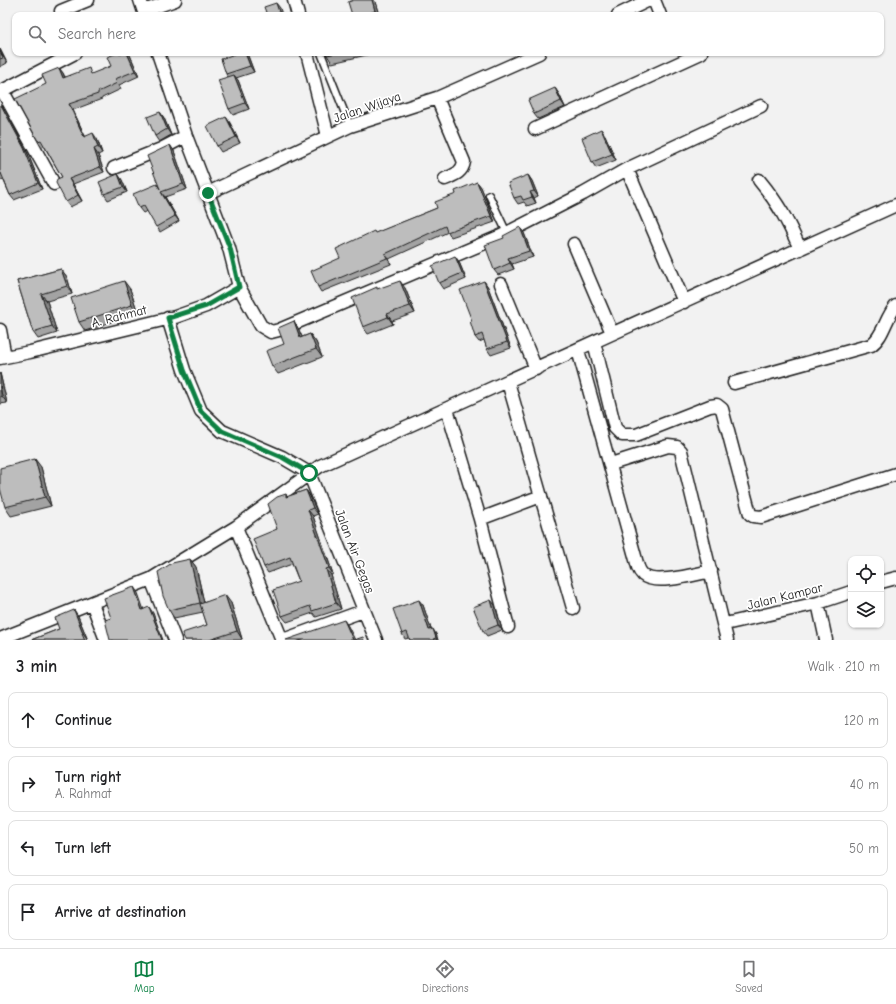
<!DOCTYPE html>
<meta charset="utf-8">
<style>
:root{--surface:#fff;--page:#f6f6f6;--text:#202124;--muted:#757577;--line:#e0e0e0;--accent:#0b8043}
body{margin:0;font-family:"Comic Neue",sans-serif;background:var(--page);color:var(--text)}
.controls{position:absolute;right:12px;bottom:12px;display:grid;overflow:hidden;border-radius:8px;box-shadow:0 1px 3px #0004}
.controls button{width:36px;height:36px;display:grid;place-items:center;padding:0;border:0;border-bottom:1px solid var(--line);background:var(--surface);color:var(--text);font:20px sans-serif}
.stop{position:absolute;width:12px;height:12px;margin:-9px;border:3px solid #0b8043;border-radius:50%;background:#fff}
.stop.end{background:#0b8043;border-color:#fff;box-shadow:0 1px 4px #0008}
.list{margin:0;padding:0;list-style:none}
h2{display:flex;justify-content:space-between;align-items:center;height:52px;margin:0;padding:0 16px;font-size:17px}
h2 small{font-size:13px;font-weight:400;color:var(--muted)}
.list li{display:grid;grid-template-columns:26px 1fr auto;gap:12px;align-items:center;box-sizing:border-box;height:56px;margin:0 8px 8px;padding:0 8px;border:1px solid var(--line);border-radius:8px}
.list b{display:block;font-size:15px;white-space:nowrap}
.list p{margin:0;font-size:13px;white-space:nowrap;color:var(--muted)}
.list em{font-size:13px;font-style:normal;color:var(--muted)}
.icon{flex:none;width:22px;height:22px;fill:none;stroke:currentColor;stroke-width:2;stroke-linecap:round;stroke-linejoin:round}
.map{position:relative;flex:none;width:896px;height:640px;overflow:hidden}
.search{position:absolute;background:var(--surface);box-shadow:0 1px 3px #0004;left:12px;right:12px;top:12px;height:44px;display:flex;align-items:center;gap:10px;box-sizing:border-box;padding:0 14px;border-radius:8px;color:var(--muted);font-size:15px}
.sheet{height:308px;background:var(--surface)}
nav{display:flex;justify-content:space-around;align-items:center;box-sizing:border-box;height:56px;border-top:1px solid var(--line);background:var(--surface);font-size:11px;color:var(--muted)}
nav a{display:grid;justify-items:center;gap:2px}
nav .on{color:var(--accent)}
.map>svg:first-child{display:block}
</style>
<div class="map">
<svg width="896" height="640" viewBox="0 0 896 640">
<rect width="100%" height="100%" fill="#f2f2f2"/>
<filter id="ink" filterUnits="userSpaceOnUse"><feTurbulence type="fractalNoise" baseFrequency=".025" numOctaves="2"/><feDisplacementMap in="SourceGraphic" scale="8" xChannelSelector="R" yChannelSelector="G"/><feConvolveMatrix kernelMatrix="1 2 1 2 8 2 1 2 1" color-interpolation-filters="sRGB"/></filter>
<g filter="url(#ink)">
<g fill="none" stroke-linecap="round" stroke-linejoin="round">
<defs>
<path id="lane" d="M321,53L350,126
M489,195L507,233"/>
<path id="street" d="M140,0L145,15
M294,0L298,15
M654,0L660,15
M61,11L88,0
M144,11L175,0
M618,15L649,0
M158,53L186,136L229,248L239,287L261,326L271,332L279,330L501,236L583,194L627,169L761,106
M307,53L328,136
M2,90L54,184
M0,92L75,53
M437,98L464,162C462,173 454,175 445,179
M535,129L701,53
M114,168L161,149L186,136
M627,169L684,302
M759,180C778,203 788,221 800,249
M208,193L350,126L437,98L539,53
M574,244L612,333
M501,284L536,369
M168,318L184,370L201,411L222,431L282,457L309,473L376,640
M0,330L5,357
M594,342L615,428L622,435H636L710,406L717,405L722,409L750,514L753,516L761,517L896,474
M578,350L638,567C639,570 641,573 643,575C655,586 696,574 711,571
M0,358L30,352L175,317L206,306L239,287
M508,382L573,608
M734,383L871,345C884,336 885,318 896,306
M447,409L480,519L508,627
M611,464L668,446L677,447L681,451L727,640
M480,519L541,496
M236,527L282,640
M151,579L175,640
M881,582L896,578
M92,603L106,640
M818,603L826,640
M725,624L818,603L851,592
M0,639L151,579L236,527L320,466L896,205
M283,640L363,611"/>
</defs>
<!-- lane casing -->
<use href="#lane" stroke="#1c1c1c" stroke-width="9"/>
<!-- street casing -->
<use href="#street" stroke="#1c1c1c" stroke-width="15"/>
<!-- lane -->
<use href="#lane" stroke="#fff" stroke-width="6"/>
<!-- street -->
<use href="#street" stroke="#fff" stroke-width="12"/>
</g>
<!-- wall -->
<path fill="#a3a3a3" stroke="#1c1c1c" d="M372,0H374L376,2L380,15H352Z
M0,49L7,63L0,67Z
M326,53H375L332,63L327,55Z
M130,55L139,76L119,85L121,89L102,98V99L73,110L85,136L97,139L102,153L98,155L104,172L73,184L82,201L70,207L66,202L62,177L44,146L42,147L38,141L46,84L59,68L63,73L65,77L93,74L111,66Z
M248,56L254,72L236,78L238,80L249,109L233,115L229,109L228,77L226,74Z
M555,88L559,94L565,107L538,119L534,114Z
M0,105H1L5,110L28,154L42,189L14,200L10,195L3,179L0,181Z
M160,112L164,118L171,135L159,142L155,136Z
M226,117L230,123L240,143L221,152L217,146Z
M605,135L616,160L596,168L592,162Z
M170,145L174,151L187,189L165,197L179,221L160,232L147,211L143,213L139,208L159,187Z
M118,174L122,180L127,192L108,200L104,194Z
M528,175L532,181L538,196L534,198L536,203L527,206L524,202L518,204L514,198Z
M477,182L481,187L495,222L451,237L448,232L389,259L391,264L321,292L318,287L340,258L376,233L437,208L456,194Z
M524,233L533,257L512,264L514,269L498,275L494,270Z
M455,256L459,262L466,279L443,289L439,283Z
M61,269L67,277L72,294L47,301L57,333L38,339L33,332L17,281Z
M484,281L488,287L511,348L491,355L487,349L484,340L479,342L475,337L472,321Z
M405,288L415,313L392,321L393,324L368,334L363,327L378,289Z
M130,289L138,313L85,331L79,322Z
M294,321L299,330L302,337L310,334L316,342L322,357L278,374L272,366L284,344Z
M0,373L7,403L0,404Z
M41,467L51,506L11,516L5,507Z
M306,490L310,496L318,514L313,516L333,574L331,575L341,609L316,617L313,613L287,622L282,616L299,581L292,564L268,573L264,567L277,529L286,494L287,497Z
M190,559L196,567L204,602L231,603L242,639L240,640H185L207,625L203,612L174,618L169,610Z
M423,605L431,629L436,634L438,640H410L409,638L405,639L402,634Z
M495,605L502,630L487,636L483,631Z
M74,610L78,616L87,638L86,639V640H31L59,629Z"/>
<!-- shaded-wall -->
<path fill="#848484" stroke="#1c1c1c" d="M372,0H374L376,2L380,15H378L375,11Z
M276,3L280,8L282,15H280Z
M0,49L7,63L0,51Z
M127,53H128L130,55L139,76L135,71Z
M245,53H246L248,56L254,72L250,66Z
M59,68L63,73L67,83L63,78Z
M234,75L238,80L249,109L245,103Z
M555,88L559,94L565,107L561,101Z
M69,104L73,110L88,143L84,137Z
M1,105L5,110L28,154L42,189L38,183Z
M160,112L164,118L171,135L167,129Z
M226,117L230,123L240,143L236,137Z
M601,129L605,135L616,160L612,154Z
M93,133L97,139L102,153L98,147Z
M170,145L174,151L187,189L183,184Z
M94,149L98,155L104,172L100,167Z
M118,174L122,180L127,192L123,187Z
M528,175L532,181L538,196L534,191Z
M69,179L73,184L82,201L78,195Z
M477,182L481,187L495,222L491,216Z
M161,192L165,197L179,221L175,216Z
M530,192L534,198L536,203L532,197Z
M520,227L524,233L533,257L529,251Z
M385,254L389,259L391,264L387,258Z
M455,256L459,262L466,279L462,273Z
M508,258L512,264L514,269L510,263Z
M61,269L67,277L72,294L67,286Z
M124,281L130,289L138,313L132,305Z
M400,281L405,288L415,313L410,306Z
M484,281L488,287L511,348L507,342Z
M41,294L47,301L57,333L52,326Z
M387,314L392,321L393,324L388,317Z
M294,321L299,330L306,346L300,338Z
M310,334L316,342L322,357L316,349Z
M0,373L7,403L2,396L0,386Z
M35,459L41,467L51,506L45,497Z
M306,490L310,496L318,514L313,508Z
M308,510L313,516L333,574L329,568Z
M190,559L196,567L206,612L200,603Z
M326,569L331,575L341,609L336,603Z
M134,587L138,593L146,616L142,610Z
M225,595L231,603L242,639L237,631Z
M419,600L423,605L433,635L429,630Z
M491,600L495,605L502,630L498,625Z
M149,607L153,613L163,640H162Z
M74,610L78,616L87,638L83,633Z
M344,620L348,626L355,640H353Z
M433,629L436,634L438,640H437L436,638Z"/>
<!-- building -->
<path fill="#bdbdbd" stroke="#1c1c1c" d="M354,0H372L375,11L366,14V15H352L348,2Z
M276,3L280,15H267L264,7Z
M0,51L3,58L0,59Z
M117,53H127L135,71L115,79L117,83L98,92V94L69,104L84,137L93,133L98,147L94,149L100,167L69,179L78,195L66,202L56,183L57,179L62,177L41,140L38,141L15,99L46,84L42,75L59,68L63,78L89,68L91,74L111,66L107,57Z
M237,53H245L250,66L226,74L221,59Z
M326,53H337L327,55Z
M234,75L245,103L229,109L218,80Z
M555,88L561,101L534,114L528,100Z
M0,105H1L24,148L38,183L10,195L1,173L0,174Z
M160,112L167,129L155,136L147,117Z
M226,117L236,137L217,146L207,126Z
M601,129L612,154L592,162L582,138Z
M170,145L183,184L161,192L175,216L156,227L144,206L139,208L133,194L157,184L160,189L147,156Z
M118,174L123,187L104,194L99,182Z
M528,175L534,191L530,192L532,197L523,200L521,196L514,198L508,183Z
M477,182L491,216L447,232L445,226L385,254L387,258L318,287L311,271L340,258L336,249L374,231L375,233L437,208L435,202L456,194L455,191Z
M520,227L529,251L508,258L510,263L494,270L485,245L504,238L503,236Z
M455,256L462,273L439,283L432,266Z
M61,269L67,286L41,294L52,326L33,332L17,281Z
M124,281L132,305L79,322L71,298Z
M400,281L410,306L387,314L388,317L363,327L352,298L377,287V289Z
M484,281L507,342L487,349L482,334L475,337L470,321H472L460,290Z
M294,321L300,338L310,334L316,349L272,366L266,351L284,344L278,328Z
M0,386L2,396L0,397Z
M35,459L45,497L5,507L0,488V468Z
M306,490L313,508L308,510L329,568L326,569L336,603L312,611L310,606L282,616L273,590L299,581L290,557L264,567L253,539L277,529L268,504L277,497L286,494V497Z
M190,559L200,603L169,610L163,596L158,572L172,563Z
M134,587L142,610L149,607L162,640H110L105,620L111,618L104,598Z
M225,595L237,631L209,640H185L182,633L207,625L200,604Z
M419,600L429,630L433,629L436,638L433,639L434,640H410L407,632L402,634L393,609Z
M491,600L498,625L483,631L473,607Z
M74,610L83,633H82L85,640H31L59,629L55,618Z
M344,620L353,640H286Z
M363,637L364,640H354Z"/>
</g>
<g fill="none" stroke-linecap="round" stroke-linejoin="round" filter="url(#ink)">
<!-- route -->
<path stroke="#0b8043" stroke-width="5" d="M208,193L230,248L239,287L206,306L168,318L184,370L201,411L222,431L282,457L309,473"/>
</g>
<g text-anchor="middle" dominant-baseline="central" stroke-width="3.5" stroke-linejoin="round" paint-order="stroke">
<!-- street labels -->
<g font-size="13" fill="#1c1c1c" stroke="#fff">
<text transform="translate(367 107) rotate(-19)">Jalan Wijaya</text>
<text transform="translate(119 316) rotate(-14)">A. Rahmat</text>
<text transform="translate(355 551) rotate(69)">Jalan Air Gegas</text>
<text transform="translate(785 596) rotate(-14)">Jalan Kampar</text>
</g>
</g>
</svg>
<div class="controls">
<button><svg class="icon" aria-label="locate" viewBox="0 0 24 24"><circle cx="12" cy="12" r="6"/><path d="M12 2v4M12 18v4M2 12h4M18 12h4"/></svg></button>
<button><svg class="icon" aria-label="layers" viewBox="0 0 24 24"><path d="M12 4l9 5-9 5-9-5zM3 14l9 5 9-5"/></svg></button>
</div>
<div class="stop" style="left:309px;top:473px"></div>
<div class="stop end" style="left:208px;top:193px"></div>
<div class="search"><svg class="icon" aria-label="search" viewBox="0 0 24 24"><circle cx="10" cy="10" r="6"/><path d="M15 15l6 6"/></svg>Search here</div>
</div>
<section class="sheet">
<h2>3 min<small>Walk · 210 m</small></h2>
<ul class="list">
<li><svg class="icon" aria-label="ahead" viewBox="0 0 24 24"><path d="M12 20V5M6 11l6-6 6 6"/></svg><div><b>Continue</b></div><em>120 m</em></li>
<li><svg class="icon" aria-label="right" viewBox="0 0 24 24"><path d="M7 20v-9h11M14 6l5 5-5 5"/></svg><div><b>Turn right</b><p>A. Rahmat</p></div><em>40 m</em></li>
<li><svg class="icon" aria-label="left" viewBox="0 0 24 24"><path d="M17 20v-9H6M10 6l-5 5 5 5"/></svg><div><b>Turn left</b></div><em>50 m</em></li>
<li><svg class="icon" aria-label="arrive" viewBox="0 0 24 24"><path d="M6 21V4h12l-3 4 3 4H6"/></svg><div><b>Arrive at destination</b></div></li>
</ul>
</section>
<nav>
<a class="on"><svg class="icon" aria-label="map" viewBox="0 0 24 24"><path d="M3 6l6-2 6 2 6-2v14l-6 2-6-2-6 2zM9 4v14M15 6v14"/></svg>Map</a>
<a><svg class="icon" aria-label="directions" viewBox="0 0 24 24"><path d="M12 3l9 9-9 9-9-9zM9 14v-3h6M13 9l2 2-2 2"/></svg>Directions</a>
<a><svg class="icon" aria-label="saved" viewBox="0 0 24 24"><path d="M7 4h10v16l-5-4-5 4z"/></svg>Saved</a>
</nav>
